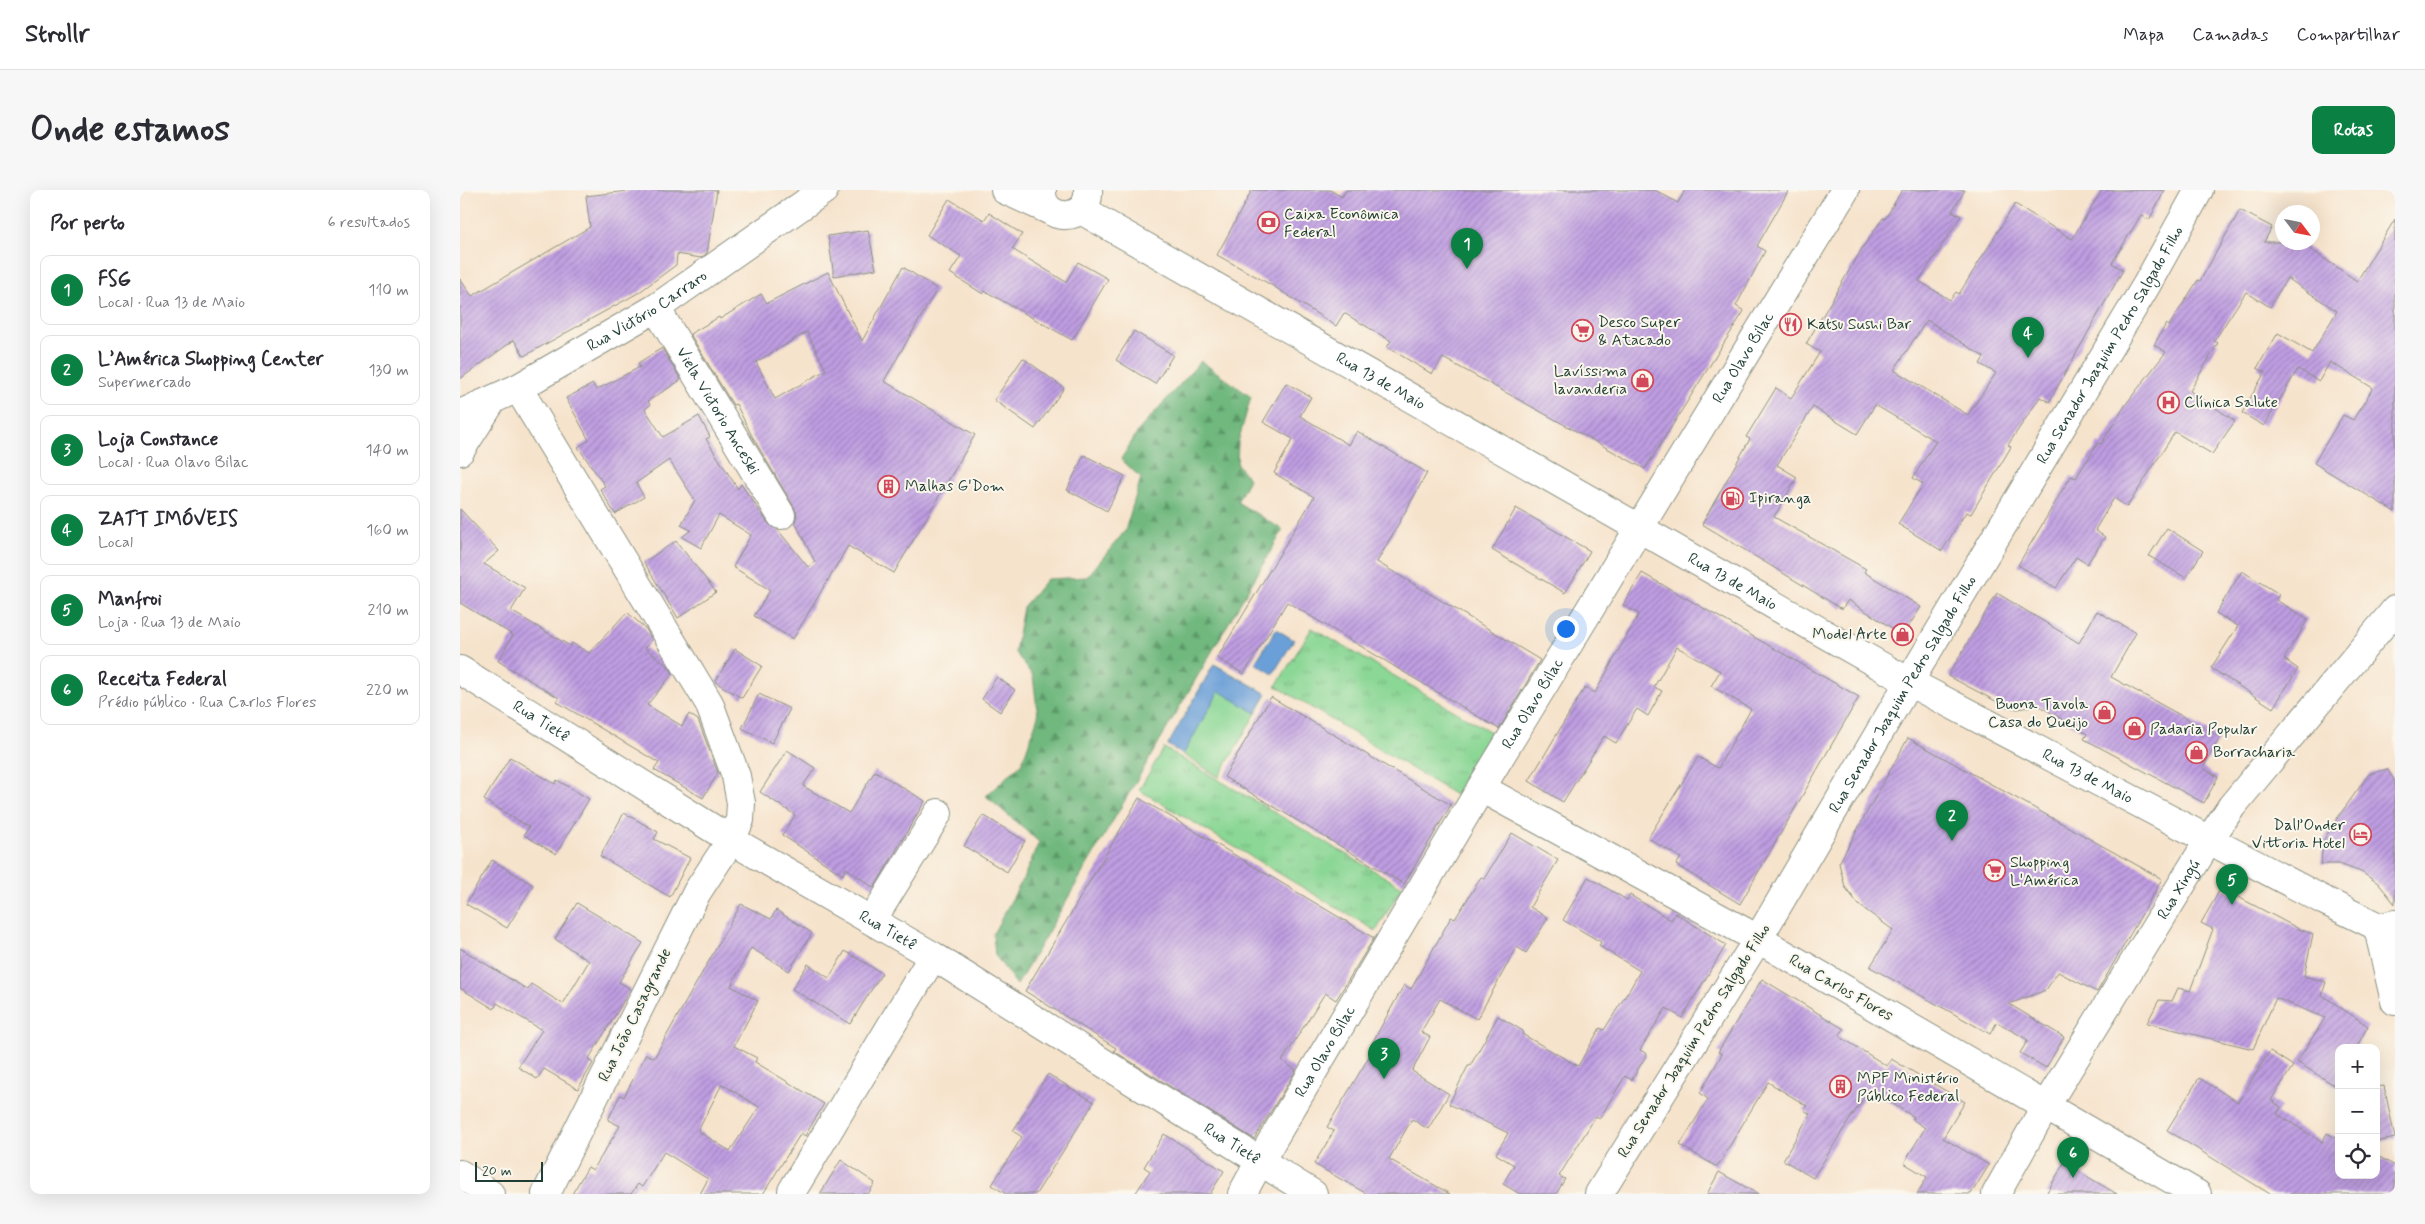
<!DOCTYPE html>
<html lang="pt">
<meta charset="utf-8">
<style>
:root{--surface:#fff;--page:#f7f7f7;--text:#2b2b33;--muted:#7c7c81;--line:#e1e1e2;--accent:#0b8043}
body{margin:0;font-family:Mynerve,sans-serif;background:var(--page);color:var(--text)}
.controls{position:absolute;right:15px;bottom:15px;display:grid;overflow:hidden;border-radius:10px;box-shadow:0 5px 20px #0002}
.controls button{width:45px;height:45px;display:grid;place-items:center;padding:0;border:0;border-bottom:1px solid var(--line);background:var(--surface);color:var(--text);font:25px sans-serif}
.compass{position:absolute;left:1815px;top:15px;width:45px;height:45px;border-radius:50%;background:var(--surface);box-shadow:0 5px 20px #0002;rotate:122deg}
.scale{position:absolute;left:15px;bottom:12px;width:68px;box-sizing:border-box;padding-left:5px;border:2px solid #1f3d34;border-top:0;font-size:14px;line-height:18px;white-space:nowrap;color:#1f3d34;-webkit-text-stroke:4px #fbf7ec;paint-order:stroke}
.you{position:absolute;left:1105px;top:438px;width:18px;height:18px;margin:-12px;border:4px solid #fff;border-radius:50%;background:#1a73e8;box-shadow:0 0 0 8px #1a73e833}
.badge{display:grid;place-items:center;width:32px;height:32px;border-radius:50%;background:var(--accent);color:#fff;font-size:16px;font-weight:700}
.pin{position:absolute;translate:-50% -41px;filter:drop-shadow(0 1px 2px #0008)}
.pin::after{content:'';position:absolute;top:26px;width:18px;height:15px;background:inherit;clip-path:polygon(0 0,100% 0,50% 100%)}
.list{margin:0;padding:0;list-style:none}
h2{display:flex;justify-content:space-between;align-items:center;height:65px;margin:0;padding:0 20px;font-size:21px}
h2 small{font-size:16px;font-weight:400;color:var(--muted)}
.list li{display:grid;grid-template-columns:32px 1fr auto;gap:15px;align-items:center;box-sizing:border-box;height:70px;margin:0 10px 10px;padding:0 10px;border:1px solid var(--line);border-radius:10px}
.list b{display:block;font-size:19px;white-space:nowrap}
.list p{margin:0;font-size:16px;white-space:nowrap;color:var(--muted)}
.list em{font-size:16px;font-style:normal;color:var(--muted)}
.icon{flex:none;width:28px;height:28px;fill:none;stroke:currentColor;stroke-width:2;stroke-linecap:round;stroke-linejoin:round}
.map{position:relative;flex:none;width:1935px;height:1004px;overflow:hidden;border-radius:10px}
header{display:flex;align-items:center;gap:30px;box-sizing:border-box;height:70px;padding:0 25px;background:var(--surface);border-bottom:1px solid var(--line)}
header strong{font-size:24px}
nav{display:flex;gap:28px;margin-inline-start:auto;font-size:18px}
.intro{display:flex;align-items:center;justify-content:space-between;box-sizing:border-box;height:120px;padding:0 30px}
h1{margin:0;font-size:35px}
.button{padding:12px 22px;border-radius:10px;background:var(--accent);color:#fff;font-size:18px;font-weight:700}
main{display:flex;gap:30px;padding:0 30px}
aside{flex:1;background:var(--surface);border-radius:10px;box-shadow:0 5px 20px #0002}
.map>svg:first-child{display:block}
</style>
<header>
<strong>Strollr</strong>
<nav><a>Mapa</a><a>Camadas</a><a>Compartilhar</a></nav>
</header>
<div class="intro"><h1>Onde estamos</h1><a class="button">Rotas</a></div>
<main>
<aside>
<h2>Por perto<small>6 resultados</small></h2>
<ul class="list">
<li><span class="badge">1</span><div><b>FSG</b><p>Local · Rua 13 de Maio</p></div><em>110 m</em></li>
<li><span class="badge">2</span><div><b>L’América Shopping Center</b><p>Supermercado</p></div><em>130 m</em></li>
<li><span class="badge">3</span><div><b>Loja Constance</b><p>Local · Rua Olavo Bilac</p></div><em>140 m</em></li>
<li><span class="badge">4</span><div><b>ZATT IMÓVEIS</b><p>Local</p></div><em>160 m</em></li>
<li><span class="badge">5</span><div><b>Manfroi</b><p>Loja · Rua 13 de Maio</p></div><em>210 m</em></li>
<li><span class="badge">6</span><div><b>Receita Federal</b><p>Prédio público · Rua Carlos Flores</p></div><em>220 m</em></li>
</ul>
</aside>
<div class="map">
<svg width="1935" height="1004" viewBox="0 0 1935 1004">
<defs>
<pattern id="grass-tufts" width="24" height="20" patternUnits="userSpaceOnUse" patternTransform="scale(1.25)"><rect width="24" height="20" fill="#8bd795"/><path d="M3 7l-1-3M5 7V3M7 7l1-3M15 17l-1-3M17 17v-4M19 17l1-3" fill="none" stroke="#78b981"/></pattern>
<pattern id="forest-firs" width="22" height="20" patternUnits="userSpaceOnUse" patternTransform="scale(1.25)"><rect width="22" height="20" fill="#70b87e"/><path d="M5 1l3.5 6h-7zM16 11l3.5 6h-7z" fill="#5b9768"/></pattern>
<pattern id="building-hatch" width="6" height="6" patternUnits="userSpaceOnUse" patternTransform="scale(1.25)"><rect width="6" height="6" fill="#bf9de2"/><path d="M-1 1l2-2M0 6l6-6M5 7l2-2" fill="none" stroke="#9b81b8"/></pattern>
</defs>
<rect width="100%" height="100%" fill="#fbf7ec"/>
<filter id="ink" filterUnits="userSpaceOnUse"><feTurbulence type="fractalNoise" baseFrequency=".02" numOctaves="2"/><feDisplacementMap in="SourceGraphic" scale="10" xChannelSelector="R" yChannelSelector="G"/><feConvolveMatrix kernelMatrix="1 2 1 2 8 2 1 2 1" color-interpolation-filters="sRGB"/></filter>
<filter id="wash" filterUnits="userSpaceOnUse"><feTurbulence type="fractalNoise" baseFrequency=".0096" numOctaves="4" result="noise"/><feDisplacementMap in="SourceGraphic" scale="20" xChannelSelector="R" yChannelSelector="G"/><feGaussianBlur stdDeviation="1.12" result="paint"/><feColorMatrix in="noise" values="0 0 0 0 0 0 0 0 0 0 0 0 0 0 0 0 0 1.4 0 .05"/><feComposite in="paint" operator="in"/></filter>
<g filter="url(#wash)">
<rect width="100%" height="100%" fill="#f6e3cc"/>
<!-- grass -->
<path fill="url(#grass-tufts)" stroke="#558a64" d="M852,438L1034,544L997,606L816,496Z
M704,558L942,697L916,741L679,600Z"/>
<!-- forest -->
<path fill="url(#forest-firs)" stroke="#487a59" d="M741,171L791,207L778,252L777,274L789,289L777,312L823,340L557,795L535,765L533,744L563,689L579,652L526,606L562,573L578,526L573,486L555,462L563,417L587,389L627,387L665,341L681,288L661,269L679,240Z"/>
<!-- park -->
<path fill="#8bd795" stroke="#558a64" d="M754,474L807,504L759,587L708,555Z"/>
<!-- water -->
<path fill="#6a9fd7" stroke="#446e86" d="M816,439L834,450L813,484L795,473Z
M754,474L807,504L796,523L759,501L723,565L708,555Z"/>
<g id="blocks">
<!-- building -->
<path fill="url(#building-hatch)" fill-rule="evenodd" d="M176,0H257L247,63L241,68L217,64L216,75L178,103L64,166L54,150L0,189V89L12,106L130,37L126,6Z
M792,0H870L882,7L886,0H1195L1218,13L1225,0H1329L1297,56L1305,61L1276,116L1284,121L1185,279L983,168L972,184L927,157L931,151L884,123L876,136L813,96L757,65Z
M1442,0H1505L1492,21L1501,26L1459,91L1490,110L1496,102L1499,104L1555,14L1612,49L1642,0H1705L1689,30L1681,25L1652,73L1663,80L1589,212L1580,207L1548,255L1551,257L1511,324L1506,322L1482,361L1438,334L1463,294L1453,288L1476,251L1415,215L1397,244L1353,217L1317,275L1337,287L1314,327L1406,379L1404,382L1461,417L1443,445L1388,410L1382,419L1242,334L1290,249L1286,247L1316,198L1331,208L1360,162L1346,154L1403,57L1423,28L1425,29ZM1467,130L1524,167L1520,174L1536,183L1508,225L1434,180Z
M489,9L524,30L529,23L562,44L552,59L606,92L618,72L648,89L612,150L525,101L523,104L490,83L501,66L467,45Z
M1780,20L1812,37L1804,52H1840L1897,91L1935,29V322L1854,273L1883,225L1893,230L1913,198L1870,172L1859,191L1838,179L1804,236L1782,223L1805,182L1797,178L1818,143L1852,163L1877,121L1827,88L1810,117L1786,102L1754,151L1758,153L1730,201L1775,231L1752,264L1715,242L1667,317L1654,308L1635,340L1645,347L1627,374L1616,367L1596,398L1558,375L1611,286L1616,288L1638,253L1641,254L1666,214L1706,162L1694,155L1706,134L1709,136L1738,90L1740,91Z
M408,40L416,79L374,86L368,46Z
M443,77L477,99L424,191L515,245L434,383L388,356L333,449L294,426L310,400L273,377L291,345L259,325L241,358L222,347L231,340L221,335L235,310L209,270L176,293L184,307L155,324L140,299L145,296L118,257L129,250L106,208L133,194L136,200L180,177L178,173L202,158L221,190L188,211L190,215L185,219L203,247L239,226L250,247L246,249L278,299L281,294L308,333L318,340L348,377L355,372L335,332L337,324L334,317L292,246L276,214L273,215L230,144L259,127L260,129L301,104L307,113L368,82L402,151ZM347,142L366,180L315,209L296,172Z
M674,141L713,165L695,194L656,170Z
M563,168L604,198L575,239L534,210Z
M826,193L851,207L840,226L889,255L897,241L967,283L917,372L1080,470L1039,539L827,412L784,484L757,468L854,307L814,283L833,249L803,232Z
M624,265L665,286L647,321L607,300Z
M1056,318L1130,361L1105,403L1032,360Z
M0,319L39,361L24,374L65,398L51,421L110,456L112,453L129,463L167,422L186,439L192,450L185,458L208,476L213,483L187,515L222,536L229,524L238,530L258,583L243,608L194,580L199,573L97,512L99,508L38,471L53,445L0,413Z
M1707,338L1743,361L1726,388L1689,366Z
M216,351L256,402L218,428L184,372Z
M1782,381L1819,404L1816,410L1848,429L1824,469L1838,479L1813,518L1751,478L1778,436L1756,423Z
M1182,383L1399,507L1280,714L1216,675L1221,668L1188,648L1238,567L1258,578L1291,519L1251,496L1260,481L1217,457L1194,497L1202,501L1188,526L1177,519L1156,553L1144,546L1103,612L1069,591L1125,497L1135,503L1179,424L1163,415Z
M1537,403L1619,453L1637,421L1676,443L1651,487L1760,547L1743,578L1758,587L1744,613L1624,549L1627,544L1578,515L1558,519L1547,517L1488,486Z
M275,459L302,476L282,508L255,492Z
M537,487L555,500L540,522L522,509Z
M299,504L330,519L312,553L282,538Z
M811,507L991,615L944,694L764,587Z
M1448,548L1702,689L1637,802L1598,782L1586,800L1549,814L1604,847L1586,878L1560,863L1568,850L1537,832L1530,844L1410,777L1433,740L1399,715L1385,697L1379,673Z
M327,560L355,578L343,596L389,623L415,581L465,611L414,698L386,678L383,685L322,645L335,625L300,602Z
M50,567L95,594L97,590L129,609L96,664L64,645L69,637L24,610Z
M1927,579L1935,591V714L1918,693L1901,682L1879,674H1861L1863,651L1878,627L1909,584Z
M679,608L914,748L876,810L865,803L822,871L836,880L794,949L654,861L656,858L565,801Z
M164,623L198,642L194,649L230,668L210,707L140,666Z
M523,625L565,651L547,682L504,656Z
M1052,643L1098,670L1070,717L1088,728L1066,763L1057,757L1017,829L980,809L961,842L970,847L952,881L989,904L968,939L952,929L929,969L990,1004H907L854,974L874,941L867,937L915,857L911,855L944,795L951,799L991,727L995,729L1021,687L1024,689Z
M32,670L73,695L47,738L6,714Z
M1128,687L1167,710L1170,705L1211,730L1215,723L1266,755L1222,828L1206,818L1180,860L1187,864L1172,890L1165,886L1140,928L1136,926L1099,986L1105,989L1096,1004H1060L1043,994L1054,975L1036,964L1048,943L989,914L1008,876H1010L1038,826L1063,841L1062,844L1118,876L1140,838L1144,840L1171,797L1180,781L1139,756L1141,752L1103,730Z
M1761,698L1839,739L1853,744L1844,786L1866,792L1862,805L1908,836L1896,858H1879V898L1837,872L1865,828L1816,808L1793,859L1687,833L1699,810L1712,811L1718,798L1730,801L1753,739L1741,733Z
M117,713L183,753L159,792L171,799L128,870L133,873L118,899L84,879L77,889L58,877L82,840L37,813L34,819L0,798V758L68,800L71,794L103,814L129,771L95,749Z
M281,714L311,729L316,720L352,743L329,781L291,758L271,796L298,811L274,856L297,868L295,872L364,914L345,946L341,943L303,1004H240L248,989L204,962L182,997L178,994L171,1004H112L128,977L133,980L160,936L148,930L160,905L164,907L186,864L194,868ZM262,894L299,917L270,961L238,941Z
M385,761L422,783L390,834L332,799L348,774L369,788Z
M1302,789L1384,839L1379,846L1427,876L1431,869L1505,912L1483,948L1529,975L1511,1004H1457L1467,987L1444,973L1465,938L1452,929L1454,927L1409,899L1353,988L1323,970L1350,924L1344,920L1347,916L1308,892L1257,977L1220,955L1248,909L1240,903L1262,864L1258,862Z
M1810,861L1833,876L1811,910L1821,917L1817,924L1862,952L1867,943L1879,950V985H1916V965L1935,976V1004H1810L1707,940L1739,888L1778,912Z
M588,884L634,912L576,1004H546L532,995L562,947L553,941Z
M1924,896L1935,948L1916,952V897Z
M704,944L764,981L750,1004H675L690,981L684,977Z
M381,970L415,993L408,1004H360Z
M1604,973L1657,1004H1586Z
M1259,982L1298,1004H1247Z"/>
</g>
</g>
<g filter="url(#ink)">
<use href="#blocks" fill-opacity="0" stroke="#8a9080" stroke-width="1"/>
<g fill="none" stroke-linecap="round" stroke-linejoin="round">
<defs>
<g id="minor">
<path id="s1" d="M196,118L321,325"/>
<path d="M58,198L249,513L276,586L281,613L280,630L271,650L237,702L86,1004"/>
<path d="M0,261L32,211"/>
<path id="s2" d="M0,480L271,650L473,766L800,971L782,1004"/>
<path d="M1021,598L1298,749L1139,1004"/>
<path d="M413,729L478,623"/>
<path d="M1935,734L1918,738L1935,811"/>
<path d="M0,984L30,1004"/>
<path d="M332,1001L473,766"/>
<path id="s3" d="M1536,1004L1585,917L1749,650L1772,616L1935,420"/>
</g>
<g id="major">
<path d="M545,0L589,20"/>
<path d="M582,0C580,34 631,33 628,0"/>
<path id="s4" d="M621,20L1449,492L1865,711L1935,745"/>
<path id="s5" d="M0,224L58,198L196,118L364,0"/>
<path id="s6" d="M853,1004L800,971L1021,598L1385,0"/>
<path id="s7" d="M1737,1004L1298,749L1449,492L1687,94L1739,0"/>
</g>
</defs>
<!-- minor casing -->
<use href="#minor" stroke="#8a9080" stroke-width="30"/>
<!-- major casing -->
<use href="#major" stroke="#8a9080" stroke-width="30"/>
<!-- minor -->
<use href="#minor" stroke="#fff" stroke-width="28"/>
<!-- major -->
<use href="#major" stroke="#fff" stroke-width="28"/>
</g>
</g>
<!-- icons -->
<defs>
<symbol id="bank-ring" viewBox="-11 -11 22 22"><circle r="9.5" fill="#fbf7ec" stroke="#d1495b" stroke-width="1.5"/><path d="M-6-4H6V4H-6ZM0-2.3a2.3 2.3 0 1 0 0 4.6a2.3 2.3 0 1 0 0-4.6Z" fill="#d1495b"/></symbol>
<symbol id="restaurant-ring" viewBox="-11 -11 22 22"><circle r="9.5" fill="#fbf7ec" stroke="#d1495b" stroke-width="1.5"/><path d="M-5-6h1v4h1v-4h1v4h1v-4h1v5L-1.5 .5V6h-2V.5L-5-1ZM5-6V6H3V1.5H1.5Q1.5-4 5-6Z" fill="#d1495b"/></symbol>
<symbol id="supermarket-ring" viewBox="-11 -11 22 22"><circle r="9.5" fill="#fbf7ec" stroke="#d1495b" stroke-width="1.5"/><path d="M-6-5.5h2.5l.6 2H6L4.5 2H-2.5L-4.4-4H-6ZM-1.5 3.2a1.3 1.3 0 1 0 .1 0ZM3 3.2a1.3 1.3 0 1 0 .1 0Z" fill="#d1495b"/></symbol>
<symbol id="shop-ring" viewBox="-11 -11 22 22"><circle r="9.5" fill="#fbf7ec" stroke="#d1495b" stroke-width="1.5"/><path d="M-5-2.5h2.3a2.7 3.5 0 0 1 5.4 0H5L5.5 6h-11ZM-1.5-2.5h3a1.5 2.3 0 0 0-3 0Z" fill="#d1495b"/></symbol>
<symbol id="hospital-ring" viewBox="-11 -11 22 22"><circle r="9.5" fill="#fbf7ec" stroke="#d1495b" stroke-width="1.5"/><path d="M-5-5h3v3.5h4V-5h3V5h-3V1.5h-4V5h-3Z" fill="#d1495b"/></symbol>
<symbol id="building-ring" viewBox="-11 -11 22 22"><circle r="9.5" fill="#fbf7ec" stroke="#d1495b" stroke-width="1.5"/><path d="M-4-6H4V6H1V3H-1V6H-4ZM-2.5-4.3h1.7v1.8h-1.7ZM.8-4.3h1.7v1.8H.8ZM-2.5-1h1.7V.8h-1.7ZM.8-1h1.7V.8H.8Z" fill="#d1495b"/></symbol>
<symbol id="fuel-ring" viewBox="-11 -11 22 22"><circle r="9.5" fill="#fbf7ec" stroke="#d1495b" stroke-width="1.5"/><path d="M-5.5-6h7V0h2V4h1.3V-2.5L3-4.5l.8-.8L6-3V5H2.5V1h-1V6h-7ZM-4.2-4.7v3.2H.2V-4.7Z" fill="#d1495b"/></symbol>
<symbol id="hotel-ring" viewBox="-11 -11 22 22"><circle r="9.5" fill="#fbf7ec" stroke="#d1495b" stroke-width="1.5"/><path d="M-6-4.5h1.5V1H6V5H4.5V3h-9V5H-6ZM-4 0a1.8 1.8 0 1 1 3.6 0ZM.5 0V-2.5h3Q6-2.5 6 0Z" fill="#d1495b"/></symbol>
</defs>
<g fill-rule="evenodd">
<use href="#bank-ring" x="796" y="20" width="25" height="25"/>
<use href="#restaurant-ring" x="1318" y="122" width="25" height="25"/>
<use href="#supermarket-ring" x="1110" y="128" width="25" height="25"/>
<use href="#shop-ring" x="1170" y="178" width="25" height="25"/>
<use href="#hospital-ring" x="1696" y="200" width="25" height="25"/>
<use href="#building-ring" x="416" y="284" width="25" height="25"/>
<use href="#fuel-ring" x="1260" y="296" width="25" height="25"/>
<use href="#shop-ring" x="1430" y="432" width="25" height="25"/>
<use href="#shop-ring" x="1632" y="510" width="25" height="25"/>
<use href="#shop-ring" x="1662" y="526" width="25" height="25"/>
<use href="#shop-ring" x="1724" y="550" width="25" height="25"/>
<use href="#hotel-ring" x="1888" y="632" width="25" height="25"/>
<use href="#supermarket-ring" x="1522" y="668" width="25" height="25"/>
<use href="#building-ring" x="1368" y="884" width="25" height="25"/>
</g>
<g text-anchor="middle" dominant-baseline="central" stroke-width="4" stroke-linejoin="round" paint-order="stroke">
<!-- poi labels -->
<g font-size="16" fill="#1f3d34" stroke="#fbf7ec" text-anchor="start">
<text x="824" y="24">Caixa Econômica<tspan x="824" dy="18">Federal</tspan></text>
<text x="1138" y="132">Desco Super<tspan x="1138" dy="18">&amp; Atacado</tspan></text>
<text x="1347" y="134">Katsu Sushi Bar</text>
<text x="1167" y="181" text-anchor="end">Lavíssima<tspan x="1167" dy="18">lavanderia</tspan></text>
<text x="1724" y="212">Clínica Salute</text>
<text x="445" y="296">Malhas G'Dom</text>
<text x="1289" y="308">Ipiranga</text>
<text x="1427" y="444" text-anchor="end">Model Arte</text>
<text x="1628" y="514" text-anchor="end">Buona Tavola<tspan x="1628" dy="18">Casa do Queijo</tspan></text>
<text x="1690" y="539">Padaria Popular</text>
<text x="1753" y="562">Borracharia</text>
<text x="1885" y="635" text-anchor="end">Dall’Onder<tspan x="1885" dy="18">Vittoria Hotel</tspan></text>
<text x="1550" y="672">Shopping<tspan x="1550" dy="18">L'América</tspan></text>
<text x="1397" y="888">MPF Ministério<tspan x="1397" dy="18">Público Federal</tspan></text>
</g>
<!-- street labels -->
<g font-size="16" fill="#1f3d34" stroke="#fbf7ec">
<text stroke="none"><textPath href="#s5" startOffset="214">Rua Victório Carraro</textPath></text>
<text stroke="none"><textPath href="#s7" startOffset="1198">Rua Senador Joaquim Pedro Salgado Filho</textPath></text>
<text stroke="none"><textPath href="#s6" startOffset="1000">Rua Olavo Bilac</textPath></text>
<text stroke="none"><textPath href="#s4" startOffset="345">Rua 13 de Maio</textPath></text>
<text stroke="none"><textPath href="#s1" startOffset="120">Viela Victorio Anceski</textPath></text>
<text stroke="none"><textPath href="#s4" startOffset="750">Rua 13 de Maio</textPath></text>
<text stroke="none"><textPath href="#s7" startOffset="792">Rua Senador Joaquim Pedro Salgado Filho</textPath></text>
<text stroke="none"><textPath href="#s6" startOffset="595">Rua Olavo Bilac</textPath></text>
<text stroke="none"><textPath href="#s2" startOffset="96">Rua Tietê</textPath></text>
<text stroke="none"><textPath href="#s4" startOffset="1155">Rua 13 de Maio</textPath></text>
<text stroke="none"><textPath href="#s3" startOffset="355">Rua Xingú</textPath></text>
<text stroke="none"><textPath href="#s2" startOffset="501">Rua Tietê</textPath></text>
<text transform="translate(1381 798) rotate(30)">Rua Carlos Flores</text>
<text transform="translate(175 825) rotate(-64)">Rua João Casagrande</text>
<text transform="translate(1234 851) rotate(-58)">Rua Senador Joaquim Pedro Salgado Filho</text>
<text stroke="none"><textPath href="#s6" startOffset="190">Rua Olavo Bilac</textPath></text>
<text stroke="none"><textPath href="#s2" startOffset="906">Rua Tietê</textPath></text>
</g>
</g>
</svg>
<div class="controls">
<button>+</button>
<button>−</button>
<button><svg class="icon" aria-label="locate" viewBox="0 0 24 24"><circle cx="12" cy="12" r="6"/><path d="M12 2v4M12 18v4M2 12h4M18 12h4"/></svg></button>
</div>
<svg class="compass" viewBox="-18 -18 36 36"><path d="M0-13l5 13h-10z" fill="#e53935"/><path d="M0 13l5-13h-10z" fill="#7c7c81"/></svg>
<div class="scale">20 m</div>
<div class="you"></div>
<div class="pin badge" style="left:1007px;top:79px">1</div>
<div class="pin badge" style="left:1492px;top:651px">2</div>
<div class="pin badge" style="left:924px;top:889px">3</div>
<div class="pin badge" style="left:1568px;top:168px">4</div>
<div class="pin badge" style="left:1772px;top:715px">5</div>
<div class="pin badge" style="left:1613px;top:988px">6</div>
</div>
</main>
